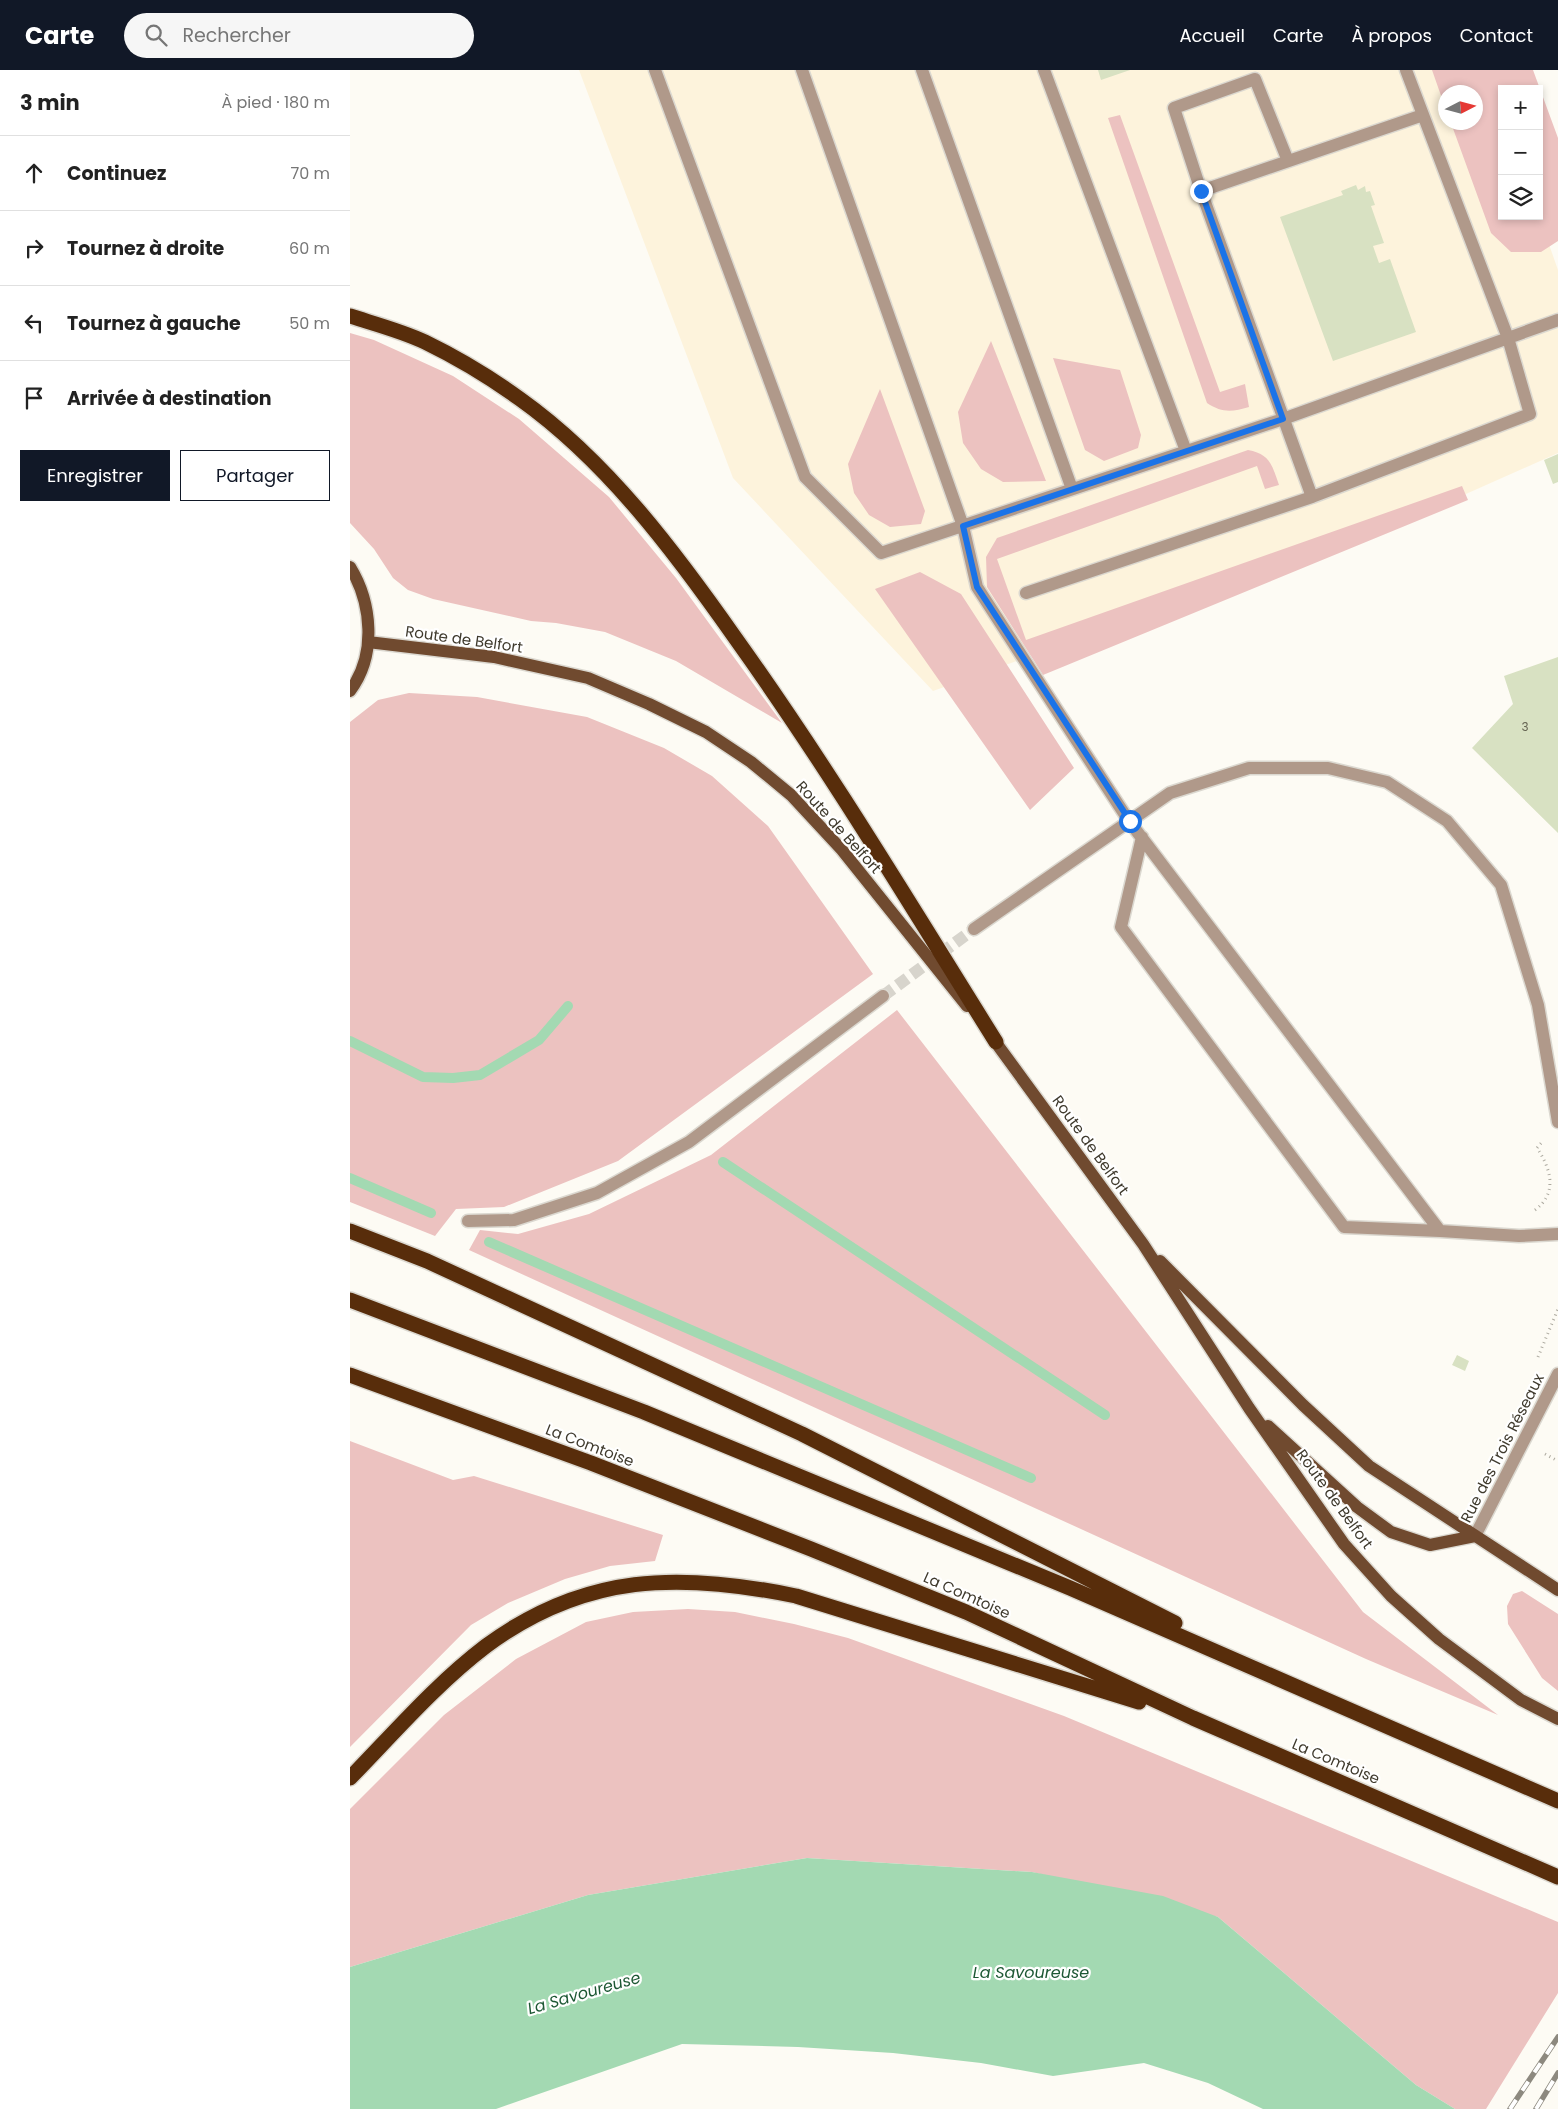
<!DOCTYPE html>
<html lang="fr">
<meta charset="utf-8">
<style>
:root{--surface:#fff;--page:#f6f6f6;--text:#222;--muted:#767676;--line:#e0e0e0;--accent:#111827}
body{margin:0;font-family:Poppins,sans-serif;background:var(--page);color:var(--text)}
.controls{position:absolute;right:15px;top:15px;display:grid;overflow:hidden;border-radius:0px;box-shadow:0 2px 8px #0003}
.controls button{width:45px;height:45px;display:grid;place-items:center;padding:0;border:0;border-bottom:1px solid var(--line);background:var(--surface);color:var(--text);font:25px sans-serif}
.compass{position:absolute;left:1088px;top:15px;width:45px;height:45px;border-radius:50%;background:var(--surface);box-shadow:0 2px 8px #0003;rotate:84deg}
.stop{position:absolute;width:15px;height:15px;margin:-11px;border:4px solid #1a73e8;border-radius:50%;background:#fff}
.stop.end{background:#1a73e8;border-color:#fff;box-shadow:0 1px 5px #0008}
.list{margin:0;padding:0;list-style:none}
h2{display:flex;justify-content:space-between;align-items:center;height:65px;margin:0;padding:0 20px;font-size:21px}
h2 small{font-size:16px;font-weight:400;color:var(--muted)}
.list li{display:grid;grid-template-columns:32px 1fr auto;gap:15px;align-items:center;box-sizing:border-box;height:75px;padding:0 20px;border-top:1px solid var(--line)}
.list b{display:block;font-size:19px;white-space:nowrap}
.list em{font-size:16px;font-style:normal;color:var(--muted)}
.actions{display:flex;gap:10px;padding:15px 20px}
.actions a{flex:1;padding:11px 0;border:1px solid var(--accent);border-radius:0px;text-align:center;font-size:18px;color:var(--accent)}
.actions .main{background:var(--accent);color:#fff}
.icon{flex:none;width:28px;height:28px;fill:none;stroke:currentColor;stroke-width:2;stroke-linecap:round;stroke-linejoin:round}
.map{position:relative;flex:none;width:1208px;height:2039px;overflow:hidden}
header{display:flex;align-items:center;gap:30px;box-sizing:border-box;height:70px;padding:0 25px;background:var(--accent);color:#fff}
header strong{font-size:24px}
nav{display:flex;gap:28px;margin-inline-start:auto;font-size:18px}
.search{width:350px;height:45px;background:var(--page);display:flex;align-items:center;gap:12px;box-sizing:border-box;padding:0 18px;border-radius:28px;color:var(--muted);font-size:19px}
main{display:flex}
aside{flex:1;background:var(--surface)}
.map>svg:first-child{display:block}
</style>
<header>
<strong>Carte</strong>
<div class="search"><svg class="icon" aria-label="search" viewBox="0 0 24 24"><circle cx="10" cy="10" r="6"/><path d="M15 15l6 6"/></svg>Rechercher</div>
<nav><a>Accueil</a><a>Carte</a><a>À propos</a><a>Contact</a></nav>
</header>
<main>
<aside>
<h2>3 min<small>À pied · 180 m</small></h2>
<ul class="list">
<li><svg class="icon" aria-label="ahead" viewBox="0 0 24 24"><path d="M12 20V5M6 11l6-6 6 6"/></svg><div><b>Continuez</b></div><em>70 m</em></li>
<li><svg class="icon" aria-label="right" viewBox="0 0 24 24"><path d="M7 20v-9h11M14 6l5 5-5 5"/></svg><div><b>Tournez à droite</b></div><em>60 m</em></li>
<li><svg class="icon" aria-label="left" viewBox="0 0 24 24"><path d="M17 20v-9H6M10 6l-5 5 5 5"/></svg><div><b>Tournez à gauche</b></div><em>50 m</em></li>
<li><svg class="icon" aria-label="arrive" viewBox="0 0 24 24"><path d="M6 21V4h12l-3 4 3 4H6"/></svg><div><b>Arrivée à destination</b></div></li>
</ul>
<div class="actions"><a class="main">Enregistrer</a><a>Partager</a></div>
</aside>
<div class="map">
<svg width="1208" height="2039" viewBox="0 0 1208 2039">
<rect width="100%" height="100%" fill="#fdfbf4"/>
<!-- built -->
<path fill="#fdf3dc" fill-rule="evenodd" d="M229,0H1136L1152,146H1189L1208,200V383L1053,452L583,621L383,408ZM1096,22H1126V52H1096Z"/>
<!-- green -->
<path fill="#ecc2c0" fill-rule="evenodd" d="M1082,0H1183L1208,68V171L1191,182H1161L1141,163L1101,53L1126,52V22H1096L1095,37ZM1152,19H1189V146H1152Z
M770,45L870,322L895,314L899,337C882,342 872,343 857,333L758,48Z
M0,263L24,270L103,306L169,349L259,427L326,508L432,653L326,591L255,562L206,553L181,551L83,529L58,520L43,508L24,479L0,453Z
M641,271L696,411L653,412L631,399L613,373L608,342Z
M703,288L770,300L791,365L788,378L754,391L735,380Z
M530,319L575,441L571,454L540,457L519,445L504,423L498,394Z
M898,380C920,384 922,395 929,415L915,419L907,396L647,489L676,570L1112,416L1118,430L693,605L637,517L636,487L647,468Z
M570,502L611,524L724,698L680,740L525,519Z
M59,623L127,627L237,647L314,678L362,706L418,756L523,904L268,1091L154,1137L106,1139L85,1166L0,1132V652L28,630Z
M547,940L1013,1542L1148,1645L1016,1589L119,1180L130,1160L168,1164L239,1144L361,1085Z
M0,1371L103,1410L124,1406L313,1465L305,1491L260,1496L215,1509L158,1533L121,1555L0,1677Z
M1172,1521L1208,1544V1621L1192,1608L1158,1554L1157,1536L1163,1524Z
M338,1539L385,1542L444,1554L498,1568L714,1646L1208,1852V1923L1136,2039H1105L1066,2015L868,1847L682,1802L457,1788L238,1825L0,1897V1739L94,1645L166,1589L236,1552L283,1542Z"/>
<!-- water -->
<path fill="#a3d9b2" d="M457,1788L682,1802L813,1826L868,1847L1066,2015L1105,2039H913L858,2013L794,1993L703,2006L631,1993L543,1983L448,1977L332,1974L146,2039H0V1897L238,1825Z"/>
<g fill="none" stroke-linecap="round" stroke-linejoin="round">
<!-- stream -->
<path stroke="#a3d9b2" stroke-width="10" d="M0,971L73,1007L103,1008L130,1005L189,970L218,936
M373,1092L755,1345
M0,1108L81,1143
M139,1172L681,1408"/>
</g>
<!-- building -->
<path fill="#d8e1c2" d="M748,0H780L751,10Z
M1006,115L1008,120L1015,116L1016,122L1020,121L1025,135L1021,136L1034,173L1023,176L1029,193L1040,189L1066,262L983,291L930,147L993,125L991,121Z
M1208,384V412L1203,414L1194,390Z
M1208,587V763L1122,678L1163,634L1154,606Z
M1107,1285L1119,1291L1115,1301L1102,1295Z"/>
<g fill="none" stroke-linecap="round" stroke-linejoin="round">
<!-- minor-tunnel -->
<path stroke="#d7d4cc" stroke-width="12" stroke-dasharray="12 6" stroke-linecap="butt" d="M533,926L624,859"/>
<defs>
<path id="minor" d="M305,0L455,407L531,483L933,349L1208,250
M452,0L613,456L627,517L779,751L1090,1161L1169,1166L1208,1164
M572,0L722,419
M694,0L836,381
M938,91L905,9L824,38L851,121L962,427
M851,121L1073,45
M676,523L962,427L1180,344L1158,268L1056,0
M792,767L771,857L994,1157L1090,1161
M624,859L820,723L899,698H978L1037,712L1097,751L1151,815L1188,935L1208,1052
M118,1151L164,1150L247,1123L339,1072L533,926
M1125,1466L1208,1304"/>
<path id="major" d="M0,497C22,533 27,585 0,621
M18,572L144,587L238,608L299,634L356,662L401,692L441,725L492,780L617,936
M641,966L793,1174L899,1338L994,1474L1041,1526L1089,1569L1171,1630L1208,1649
M810,1191L953,1335L1019,1396L1208,1520
M918,1356L1007,1437L1041,1462L1080,1475L1125,1466"/>
<path id="highway" d="M0,246C25,254 52,261 75,272C108,288 141,308 170,329C257,391 325,482 386,569C479,699 561,836 646,972
M0,1161L77,1191L452,1364L825,1553
M0,1230L294,1342L720,1518L1208,1731
M0,1305L241,1393L461,1479L616,1542L843,1648L1208,1807
M0,1708C44,1663 86,1614 136,1576C235,1503 330,1502 446,1526L789,1632"/>
</defs>
<!-- minor casing -->
<use href="#minor" stroke="#dbd8d0" stroke-width="15"/>
<!-- major casing -->
<use href="#major" stroke="#dbd8d0" stroke-width="15"/>
<!-- highway casing -->
<use href="#highway" stroke="#dbd8d0" stroke-width="18"/>
<!-- path -->
<path stroke="#adaaa0" stroke-width="3" stroke-dasharray="1 4" stroke-linecap="butt" d="M1185,1140C1208,1123 1201,1099 1187,1078L1193,1071
M1188,1287L1208,1239
M1195,1384L1208,1391"/>
<!-- minor -->
<use href="#minor" stroke="#b0998a" stroke-width="12"/>
<!-- major -->
<use href="#major" stroke="#704a2f" stroke-width="12"/>
<!-- highway -->
<use href="#highway" stroke="#582d0b" stroke-width="15"/>
<defs>
<path id="rail" d="M1160,2039L1208,1967
M1186,2039L1208,2003"/>
</defs>
<!-- rail casing -->
<use href="#rail" stroke="#8d897f" stroke-width="5.5"/>
<!-- rail -->
<use href="#rail" stroke="#fff" stroke-width="4" stroke-dasharray="11" stroke-linecap="butt"/>
</g>
<g fill="none" stroke-linecap="round" stroke-linejoin="round">
<!-- route -->
<path stroke="#1a73e8" stroke-width="6" d="M780,751L627,517L613,456L933,349L851,121"/>
</g>
<g text-anchor="middle" dominant-baseline="central" stroke-width="4.5" stroke-linejoin="round" paint-order="stroke">
<!-- number labels -->
<g font-size="12" fill="#656452">
<text x="1175" y="656">3</text>
</g>
<!-- street labels -->
<g font-size="15" fill="#3f3a2d" stroke="#fff">
<text transform="translate(114 569) rotate(8)">Route de Belfort</text>
<text transform="translate(489 757) rotate(48)">Route de Belfort</text>
<text transform="translate(741 1075) rotate(54)">Route de Belfort</text>
<text transform="translate(240 1375) rotate(21)">La Comtoise</text>
<text transform="translate(1152 1378) rotate(-63)">Rue des Trois Réseaux</text>
<text transform="translate(985 1429) rotate(54)">Route de Belfort</text>
<text transform="translate(617 1525) rotate(24)">La Comtoise</text>
<text transform="translate(986 1691) rotate(23)">La Comtoise</text>
</g>
<!-- water labels -->
<g font-size="16" font-style="italic" fill="#1d5834" stroke="#fff">
<text x="681" y="1902">La Savoureuse</text>
<text transform="translate(234 1923) rotate(-16)">La Savoureuse</text>
</g>
</g>
</svg>
<div class="controls">
<button>+</button>
<button>−</button>
<button><svg class="icon" aria-label="layers" viewBox="0 0 24 24"><path d="M12 4l9 5-9 5-9-5zM3 14l9 5 9-5"/></svg></button>
</div>
<svg class="compass" viewBox="-18 -18 36 36"><path d="M0-13l5 13h-10z" fill="#e53935"/><path d="M0 13l5-13h-10z" fill="#767676"/></svg>
<div class="stop" style="left:780px;top:751px"></div>
<div class="stop end" style="left:851px;top:121px"></div>
</div>
</main>
